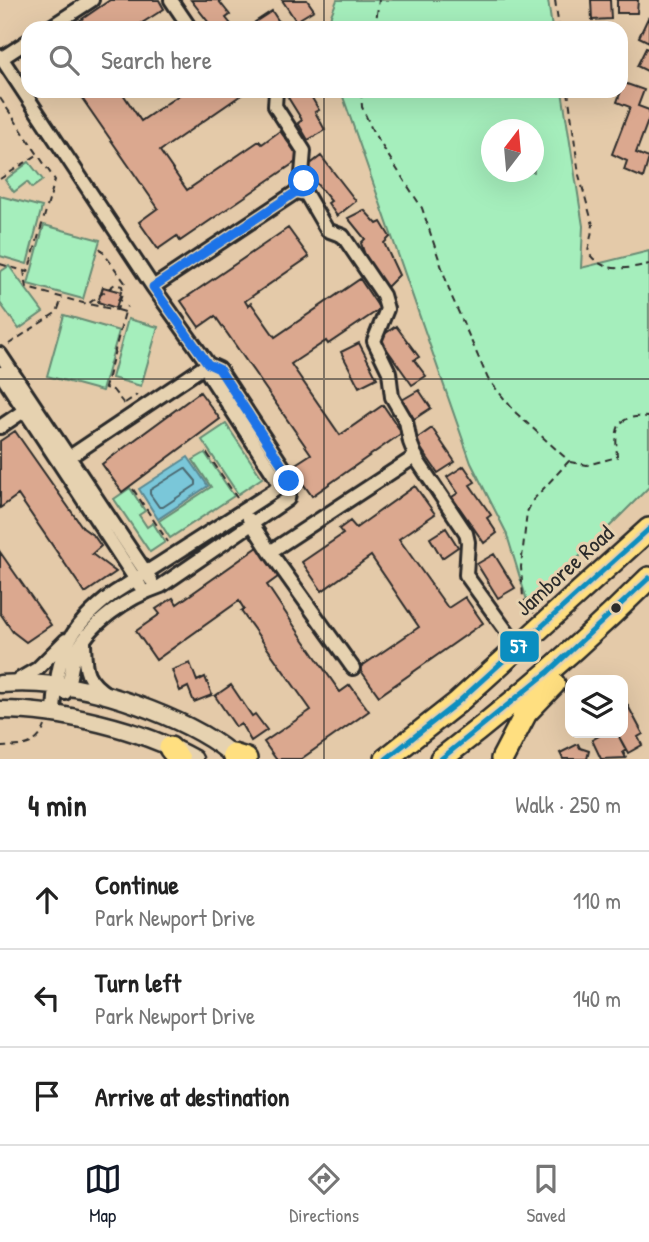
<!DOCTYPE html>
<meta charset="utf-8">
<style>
:root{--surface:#fff;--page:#f2f2f2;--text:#222;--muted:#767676;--line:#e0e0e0;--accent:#111827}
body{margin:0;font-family:"Patrick Hand",sans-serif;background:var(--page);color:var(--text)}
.controls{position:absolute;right:21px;bottom:21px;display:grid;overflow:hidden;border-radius:14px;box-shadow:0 7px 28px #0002}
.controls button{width:63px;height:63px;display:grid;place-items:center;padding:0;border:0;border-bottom:2px solid var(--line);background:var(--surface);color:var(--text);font:35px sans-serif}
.compass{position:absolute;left:481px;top:119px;width:63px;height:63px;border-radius:50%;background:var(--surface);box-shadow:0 7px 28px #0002;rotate:16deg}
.stop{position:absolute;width:21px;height:21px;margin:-16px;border:5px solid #1a73e8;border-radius:50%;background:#fff}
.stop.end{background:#1a73e8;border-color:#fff;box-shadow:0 2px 7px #0008}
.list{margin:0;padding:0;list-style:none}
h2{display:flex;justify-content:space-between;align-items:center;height:91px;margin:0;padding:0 28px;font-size:30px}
h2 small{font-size:23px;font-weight:400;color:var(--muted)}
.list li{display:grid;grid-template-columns:46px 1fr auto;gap:21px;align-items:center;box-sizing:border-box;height:98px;padding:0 28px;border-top:2px solid var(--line)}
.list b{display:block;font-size:26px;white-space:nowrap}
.list p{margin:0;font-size:23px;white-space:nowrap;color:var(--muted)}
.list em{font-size:23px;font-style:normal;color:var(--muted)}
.icon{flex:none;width:38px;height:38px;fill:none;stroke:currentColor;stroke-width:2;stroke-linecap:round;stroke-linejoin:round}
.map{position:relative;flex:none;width:649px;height:759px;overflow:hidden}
.search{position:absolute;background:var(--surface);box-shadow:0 7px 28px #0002;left:21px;right:21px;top:21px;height:77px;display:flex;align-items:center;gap:18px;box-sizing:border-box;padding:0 24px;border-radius:21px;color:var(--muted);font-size:26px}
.sheet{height:385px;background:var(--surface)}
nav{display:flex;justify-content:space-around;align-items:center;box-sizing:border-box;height:98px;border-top:2px solid var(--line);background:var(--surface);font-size:19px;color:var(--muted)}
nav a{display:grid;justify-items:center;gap:4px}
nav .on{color:var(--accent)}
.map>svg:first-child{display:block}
</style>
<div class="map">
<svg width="649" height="759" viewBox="0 0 649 759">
<rect width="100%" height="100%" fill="#e4caa9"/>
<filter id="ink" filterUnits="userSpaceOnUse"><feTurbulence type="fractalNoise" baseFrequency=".0143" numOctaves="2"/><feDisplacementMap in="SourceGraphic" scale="14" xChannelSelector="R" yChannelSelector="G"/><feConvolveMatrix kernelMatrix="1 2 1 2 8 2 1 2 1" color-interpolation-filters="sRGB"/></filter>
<g filter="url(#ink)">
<!-- green -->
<path fill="#a5eebc" stroke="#688c74" stroke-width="2" fill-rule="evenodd" d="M337,0H548L552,28H326Z
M341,91H562L583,226L581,268L649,251V487L529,607L506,532L471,463ZM491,130H534V172H491Z
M29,162L43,180L32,188L27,182L14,192L5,180Z
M0,196L42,207L27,264L0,256Z
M44,225L100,240L83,299L28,284Z
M9,266L43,312L19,329L0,303V272Z
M64,315L119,331L102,391L47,376Z
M128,319L158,327L141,386L112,378Z
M226,424L262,478L238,494L202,440Z
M205,453L234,496L170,538L159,521L211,487L193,460Z
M130,488L145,511L139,515L147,527L153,523L165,542L150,552L114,499Z"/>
<!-- water -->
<path fill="#7ac7d9" stroke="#5a8993" stroke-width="2" d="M188,457L208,486L158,519L139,489Z"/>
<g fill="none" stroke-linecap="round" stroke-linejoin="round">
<!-- shore -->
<path stroke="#4b6971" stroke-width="2" d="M185,468L196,481V485L163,507H159L150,494V490Z"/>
</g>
<!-- building -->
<path fill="#dba88f" stroke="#2b2b2b" stroke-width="2" d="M110,0H159L164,9L134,28H69Z
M191,0H218L230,15L226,18L234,28H213Z
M282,0H307L314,10L296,21Z
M591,0H610L611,19L592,20Z
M617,0H638L637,13H617Z
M272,11L283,28H259L255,22Z
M648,18L649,19V42L639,37Z
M646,48L649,49V72L637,66Z
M624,83L644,90L638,106L649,110V118L636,153L649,158L643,178L624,170L627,161L612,154L630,107L617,102Z
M77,91H121L141,121L185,91H247L160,151L187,190L259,141L262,144L280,131L300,159L180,241L177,236L158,249L139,222L158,208Z
M284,91H308L319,110L315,112L325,130L308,140L298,123L302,120Z
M321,156L356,201L337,216L328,203L331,201L304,169Z
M364,210L377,224L381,222L390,237L384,243L399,275L387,287L378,277L365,255L361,243L365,239L348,218Z
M288,228L309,257L245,301L248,306L251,303L275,337L360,279L380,309L328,344L326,341L291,364L340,435L383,405L402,433L312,496L291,467L311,454L215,316L199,327L181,301Z
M103,287L121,292L116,308L98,302Z
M396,326L419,357L414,360L426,376L412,385L379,338Z
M359,343L377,378L359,387L341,352Z
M419,390L431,408L414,419L402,400Z
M200,392L220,419L122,492L102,464Z
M432,428L455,462L438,473L415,440Z
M15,431L83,528L94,536L101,546L92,554L116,572L85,593L18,495L0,508V441Z
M464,466L475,482L470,485L491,515L487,518L497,533L484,543L452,497L458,493L447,477Z
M415,486L435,514L399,539L448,608L465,597L483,623L379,696L359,668L419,627L371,556L322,591L302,562L343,534L339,529L350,521L356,528Z
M446,528L458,547L442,558L430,538Z
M258,547L278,577L267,585L301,636L340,692L350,685L369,711L301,759H276L264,742L311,710L241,611L244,609L239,601L156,660L136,631L160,614L156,609L173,598L177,604Z
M0,552L51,625L26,642L13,632L0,613Z
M494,554L515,588L498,598L477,564Z
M190,663L197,681L205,677L212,695L194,702L188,687L180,691L172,670Z
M231,685L252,716L255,714L267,730L251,741L241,724L236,727L215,696Z
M627,704L643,734L638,737L642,745L628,753L617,733H623V706Z
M597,733H617L626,750L623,752L626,758L601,759L592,740L599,736Z
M578,744L580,748L589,751L587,759H563L560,753Z"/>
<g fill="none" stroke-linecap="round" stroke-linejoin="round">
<defs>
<path id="minor" d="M171,0L190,28
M49,28L92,0
M0,56L153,287L208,364L209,375L276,478L278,485L275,490L114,593C66,629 57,654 54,713
M2,58L28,41
M276,91L275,106L304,151L302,174L304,181L301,193
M301,193L306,194L327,230L343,236L383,295L387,309L374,341L389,372L392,397L406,421L410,442L417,460L466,533L468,542L466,575L518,647
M153,287L296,192L301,193
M0,354L151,580
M0,373L140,586
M0,427L31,406
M62,462L208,364
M249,519L270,552L353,668
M270,552L416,456
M84,642C85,668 83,678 108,695
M13,683L37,669L66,640
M65,693C71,682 70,668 75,656C88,623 129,597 161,586L288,499L290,488L286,471L219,369L208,364"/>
<path id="tertiary" d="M0,684C18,683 36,683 54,685C108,690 197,722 237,759
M0,710C61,710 141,729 194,759"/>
<path id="primary" d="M170,748L179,759
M233,755L246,759
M386,759L457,703L649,529
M441,759C514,703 584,643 649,578
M502,759L526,713L554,684"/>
</defs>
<!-- minor casing -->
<use href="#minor" stroke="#2b2b2b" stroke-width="18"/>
<!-- tertiary casing -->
<use href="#tertiary" stroke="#2b2b2b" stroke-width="21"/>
<!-- primary casing -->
<use href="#primary" stroke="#2b2b2b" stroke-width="26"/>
<!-- path -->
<path stroke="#2b2b2b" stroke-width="2" stroke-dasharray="7 5" stroke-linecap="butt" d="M555,0L559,28
M375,28L379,0
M361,91L362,107L373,132L422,208L451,295L488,379L516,413L569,461L533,500L527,512L521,567L523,598L534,613
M568,91L579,175L593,225L588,252C602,274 627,269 649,264
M0,98L55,180L28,272L25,271
M0,179L37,155
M100,248L126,284L123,285
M0,264L24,271L27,288L83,303L117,310L123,291L122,286L115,284L88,304
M118,310L125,312L127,306
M9,344L57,312L62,298
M125,403L137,395
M124,404L113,390L105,388L125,312
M207,453L237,498
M570,462L587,465L617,457C615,427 615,415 649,417
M133,489L168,542
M0,747C20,746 37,748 45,726"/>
<!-- minor -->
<use href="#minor" stroke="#e6d2b0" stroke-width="12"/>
<!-- tertiary -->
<use href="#tertiary" stroke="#e6d2b0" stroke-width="16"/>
<!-- primary -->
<use href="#primary" stroke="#ffdf80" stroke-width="21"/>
<defs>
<path id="bus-1" d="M386,759L457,703L649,529
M441,759L548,672L649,578"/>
</defs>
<!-- bus-1 casing -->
<use href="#bus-1" stroke="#e6d2b0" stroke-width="10"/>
<!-- bus-1 -->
<use href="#bus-1" stroke="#0b8ec0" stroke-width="5"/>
</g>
</g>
<g fill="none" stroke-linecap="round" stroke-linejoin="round" filter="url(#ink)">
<!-- route -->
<path stroke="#1a73e8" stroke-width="9" d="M289,481L282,465L219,369L208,364L153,287L296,192L301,193L304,181"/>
</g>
<!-- grid -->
<path fill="none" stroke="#2b2b2b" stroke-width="2" stroke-opacity="0.55" d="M324,0V28M324,91V759M0,379H649"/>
<!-- markers -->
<circle fill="#2b2b2b" stroke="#e6d2b0" stroke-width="2.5" cx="616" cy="608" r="6"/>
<g text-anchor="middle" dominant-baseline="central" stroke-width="6" stroke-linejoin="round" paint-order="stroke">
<!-- street labels -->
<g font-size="23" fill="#2b2b2b" stroke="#e6d2b0">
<text transform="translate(564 570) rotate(-42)">Jamboree Road</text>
</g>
</g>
<rect stroke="#e6d2b0" stroke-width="2.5" x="499" y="630" width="41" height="33" rx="7" fill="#0b8ec0"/>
<g font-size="19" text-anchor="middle" font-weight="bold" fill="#fff">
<text x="519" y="653">57</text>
</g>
</svg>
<div class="controls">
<button><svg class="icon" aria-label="layers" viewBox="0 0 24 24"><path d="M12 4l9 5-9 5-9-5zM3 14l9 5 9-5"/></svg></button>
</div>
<svg class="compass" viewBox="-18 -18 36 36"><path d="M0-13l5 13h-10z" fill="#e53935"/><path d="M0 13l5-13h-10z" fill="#767676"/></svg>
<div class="stop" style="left:304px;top:181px"></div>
<div class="stop end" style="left:289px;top:481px"></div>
<div class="search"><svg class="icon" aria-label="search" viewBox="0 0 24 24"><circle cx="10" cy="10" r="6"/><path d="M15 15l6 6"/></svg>Search here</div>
</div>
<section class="sheet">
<h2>4 min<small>Walk · 250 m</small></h2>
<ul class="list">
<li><svg class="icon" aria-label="ahead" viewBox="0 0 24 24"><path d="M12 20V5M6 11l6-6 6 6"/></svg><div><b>Continue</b><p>Park Newport Drive</p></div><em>110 m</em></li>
<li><svg class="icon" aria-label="left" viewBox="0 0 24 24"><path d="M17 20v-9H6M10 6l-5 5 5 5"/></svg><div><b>Turn left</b><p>Park Newport Drive</p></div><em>140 m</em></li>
<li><svg class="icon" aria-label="arrive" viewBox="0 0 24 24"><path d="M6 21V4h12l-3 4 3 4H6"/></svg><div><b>Arrive at destination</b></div></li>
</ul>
</section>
<nav>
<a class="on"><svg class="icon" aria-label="map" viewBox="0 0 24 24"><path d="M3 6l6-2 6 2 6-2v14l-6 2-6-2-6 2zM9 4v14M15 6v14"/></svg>Map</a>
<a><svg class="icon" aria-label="directions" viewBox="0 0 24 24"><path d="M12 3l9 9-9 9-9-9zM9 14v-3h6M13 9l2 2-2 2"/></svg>Directions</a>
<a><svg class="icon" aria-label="saved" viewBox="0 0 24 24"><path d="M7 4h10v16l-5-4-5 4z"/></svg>Saved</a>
</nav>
